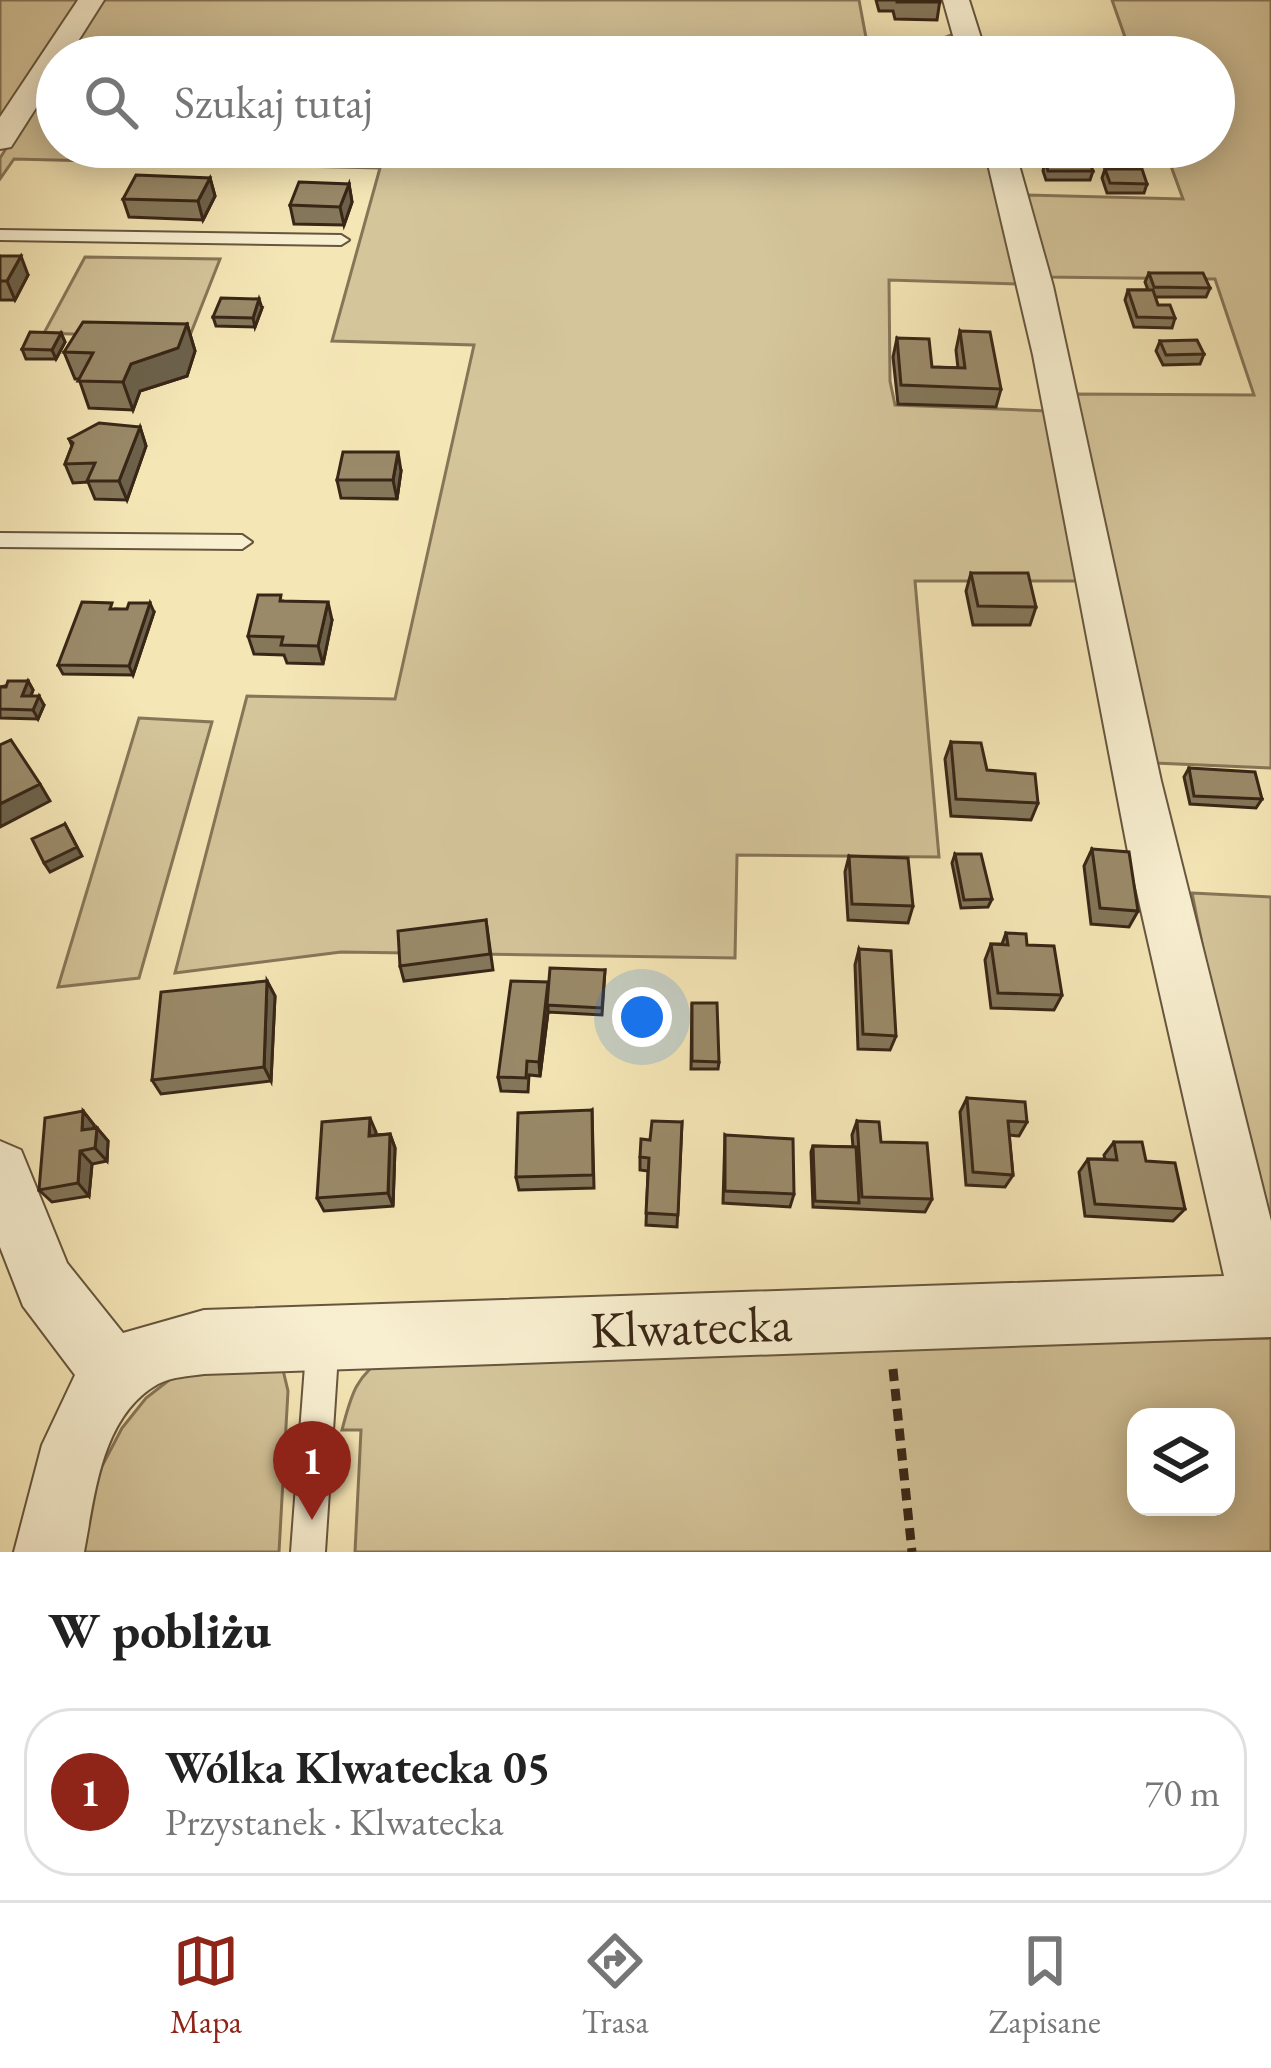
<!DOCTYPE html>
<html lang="pl">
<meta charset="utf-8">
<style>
:root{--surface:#fff;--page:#f6f6f6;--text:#222;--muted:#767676;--line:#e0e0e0;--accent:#8f2418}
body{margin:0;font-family:"EB Garamond",serif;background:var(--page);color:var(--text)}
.controls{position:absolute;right:36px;bottom:36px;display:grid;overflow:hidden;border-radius:24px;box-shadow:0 6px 30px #0003}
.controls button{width:108px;height:108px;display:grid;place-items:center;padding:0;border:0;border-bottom:3px solid var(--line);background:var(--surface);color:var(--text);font:60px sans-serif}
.you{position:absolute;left:642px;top:1017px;width:42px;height:42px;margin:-30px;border:9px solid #fff;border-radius:50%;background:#1a73e8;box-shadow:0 0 0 18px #1a73e833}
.badge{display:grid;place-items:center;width:78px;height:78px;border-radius:50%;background:var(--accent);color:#fff;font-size:39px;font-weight:700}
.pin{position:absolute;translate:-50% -99px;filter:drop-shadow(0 3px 6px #0008)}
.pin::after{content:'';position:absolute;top:63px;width:42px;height:36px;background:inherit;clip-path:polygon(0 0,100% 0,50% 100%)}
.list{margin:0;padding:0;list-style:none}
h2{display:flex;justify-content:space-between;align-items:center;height:156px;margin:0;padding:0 48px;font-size:51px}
h2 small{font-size:39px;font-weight:400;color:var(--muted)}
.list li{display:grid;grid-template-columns:78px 1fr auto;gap:36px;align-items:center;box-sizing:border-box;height:168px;margin:0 24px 24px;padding:0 24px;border:3px solid var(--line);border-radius:48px}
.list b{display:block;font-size:45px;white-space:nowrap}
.list p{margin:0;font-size:39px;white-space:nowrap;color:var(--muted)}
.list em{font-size:39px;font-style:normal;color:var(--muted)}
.icon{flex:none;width:66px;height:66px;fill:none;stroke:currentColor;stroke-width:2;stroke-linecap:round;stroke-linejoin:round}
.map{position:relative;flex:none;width:1271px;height:1552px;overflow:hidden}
.search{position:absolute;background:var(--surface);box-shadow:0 6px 30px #0003;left:36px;right:36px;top:36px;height:132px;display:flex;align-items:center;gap:30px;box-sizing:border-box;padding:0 42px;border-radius:66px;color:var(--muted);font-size:45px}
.sheet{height:348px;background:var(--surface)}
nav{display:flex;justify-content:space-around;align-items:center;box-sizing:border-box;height:168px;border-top:3px solid var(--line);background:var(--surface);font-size:33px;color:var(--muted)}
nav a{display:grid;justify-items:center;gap:6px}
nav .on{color:var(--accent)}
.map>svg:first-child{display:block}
</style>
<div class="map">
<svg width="1271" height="1552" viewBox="0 0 1271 1552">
<rect width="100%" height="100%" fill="#f5e6b6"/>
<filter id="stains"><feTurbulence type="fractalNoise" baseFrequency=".00167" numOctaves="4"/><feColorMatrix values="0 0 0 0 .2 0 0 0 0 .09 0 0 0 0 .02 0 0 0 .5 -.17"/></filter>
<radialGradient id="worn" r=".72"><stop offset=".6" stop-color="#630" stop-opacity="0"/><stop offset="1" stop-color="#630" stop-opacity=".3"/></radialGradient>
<!-- green -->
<path fill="#d5c59b" stroke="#867658" stroke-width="3" fill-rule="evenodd" d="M0,0H81L0,122Z
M100,0H859L867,43L929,44L951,35L963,45L966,57H64Z
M1112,0H1271V768L1155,763L1074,394L1254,395L1215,279L1043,277L1028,195L1183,199L1164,147H1214V57H1132Z
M57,68V147H988L1022,284L889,280L890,381L895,405L1048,411L1082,581H915L939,857L737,855L735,958L341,952L175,973L247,696L395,699L474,345L332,341L380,168L14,159L0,179V158Z
M85,257L220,259L189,338L44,333Z
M139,718L212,722L139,978L58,987Z
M1192,893L1271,897V1213L1251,1190Z
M1271,1338V1552H355L361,1430H342C351,1395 356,1375 387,1356ZM1136,1417H1226V1507H1136Z
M283,1370L288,1391L279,1552H80L100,1470L122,1428L146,1398L177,1374Z"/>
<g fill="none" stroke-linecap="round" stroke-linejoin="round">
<defs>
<path id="lane" d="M0,230L341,235L349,240L341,245L0,240Z
M0,533L242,535L252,542L242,549L0,547Z
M323,1323L334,1328L339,1339L325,1552H291L307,1339L312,1328Z"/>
<path id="street" d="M78,0H104L68,57H57V75L11,147L0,149V117Z
M943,0H969L987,57H959Z
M984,147H1014L1053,286L1161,781L1271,1221V1337L204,1374C189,1376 171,1377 158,1384C101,1416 95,1495 84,1552H14L42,1445L75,1375L23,1306L0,1247V1141L21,1150L67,1263L123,1333L204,1310L1224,1276L1129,857L1033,355Z"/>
</defs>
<!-- lane casing -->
<use href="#lane" stroke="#67563e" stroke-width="4"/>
<!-- street casing -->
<use href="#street" stroke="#67563e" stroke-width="4"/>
<!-- path -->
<path stroke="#382616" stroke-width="9" stroke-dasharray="12 8" stroke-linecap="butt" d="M893,1369L912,1552"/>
<!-- lane -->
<use href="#lane" fill="#f8efd0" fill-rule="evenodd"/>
<!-- street -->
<use href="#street" fill="#f8efd0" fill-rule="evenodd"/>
</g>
<!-- wall -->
<path fill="#84775a" stroke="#382616" stroke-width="3" d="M876,0H940L937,20L895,19L893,11H879Z
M1045,161L1093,171L1090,180H1046L1043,171Z
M1105,169L1147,184L1144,193H1107L1102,178Z
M210,178L215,196L203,220L129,217L123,199Z
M349,184L352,202L344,225L294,224L290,205Z
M0,256L28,275L15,300H0Z
M1149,273L1210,288L1206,297H1155L1158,305L1175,318L1172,328L1134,327L1125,300L1128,290H1148L1145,282Z
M262,308L255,327L216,326L213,317Z
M187,324L195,351L187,376L140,391L133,410L89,408L79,379H75L64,352Z
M960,331L1001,389L996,407L898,404L893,357L897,338L932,367L958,368L956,350Z
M61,333L65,342L56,359H26L22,349Z
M1160,341L1204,354L1200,364L1163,365L1156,351Z
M140,427L146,446L127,500L95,499L88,482L73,483L65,464L72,446L69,439Z
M401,471L397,499L341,498L337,480Z
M971,573L1036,607L1030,625H973L966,591Z
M283,601L332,620L323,664L287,663L284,655L254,654L248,636Z
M115,609L154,612L133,675L63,674L58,665Z
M28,681L33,690L31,696L44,705L38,719L0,718V687Z
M951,742L987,770L1038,803L1031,820L951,816L945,759Z
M1189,768L1262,799L1256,808L1190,804L1184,777Z
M1092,849L1138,911L1129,927L1091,924L1084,866Z
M955,854L992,899L988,907L961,908L952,863Z
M849,856L913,906L908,923L848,920L845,872Z
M486,920L493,970L404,981L400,966Z
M1006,933L1027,945L1062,995L1054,1010L991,1008L985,960L991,944H1002Z
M859,949L896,1036L890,1050L858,1049L855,965Z
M605,970L602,1015L548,1012L540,1076L529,1075L528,1092L501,1091L498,1077L548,982Z
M267,981L275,996L271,1081L161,1094L152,1080Z
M692,1003L719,1062L718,1069H691Z
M967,1098L1027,1122L1019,1136L1009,1135L1013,1175L1005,1187L966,1185L960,1112Z
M592,1110L594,1188L519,1190L516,1177Z
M83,1111L94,1125V1128H97L108,1141L107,1161L92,1164L89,1196L52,1202L39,1190Z
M857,1121L881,1142L932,1199L925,1212L813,1207L811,1152L813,1146L853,1147L852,1135Z
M682,1122L677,1227L646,1225L648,1171L640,1170V1157L650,1140Z
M376,1132L375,1135L390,1134L395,1148L393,1206L324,1211L317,1198Z
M725,1135L794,1194L790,1207L723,1203Z
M1114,1142L1146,1161L1185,1209L1173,1221L1085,1216L1079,1172L1088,1159H1105L1104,1155Z"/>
<!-- shaded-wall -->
<path fill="#6c614a" stroke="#382616" stroke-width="3" d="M210,178L215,196L203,220L198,201Z
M349,184L352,202L344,225L340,207Z
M21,256L28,275L15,300L7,281Z
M259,299L262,308L255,327L253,318Z
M187,324L195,351L187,376L140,391L133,410L123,382L131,364Z
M61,333L65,342L56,359L52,350Z
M140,427L146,446L127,500L119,481Z
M398,452L401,471L397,499L393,480Z
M328,602L332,620L323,664L318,646Z
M150,603L154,612L133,675L129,666Z
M28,681L33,690L27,705L22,696Z
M39,696L44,705L38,719L33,710Z
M40,784L50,801L0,827V804Z
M65,824L82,856L50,872L44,863Z
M267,981L275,996L271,1081L264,1067Z
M548,982V1012L540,1076L539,1062Z
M83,1111L94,1125L93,1144L82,1130Z
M370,1118L376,1132L374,1149L369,1136Z
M97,1128L108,1141L107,1161L95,1148Z
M390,1134L395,1148L393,1206L388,1193Z
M80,1151L92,1164L89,1196L78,1183Z"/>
<!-- building -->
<path fill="#9a8a69" stroke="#382616" stroke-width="3" d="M897,0H940V2H897Z
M1045,161H1089L1093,171H1048Z
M1105,169H1142L1147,184L1110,183Z
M136,175L210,178L198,201L123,199Z
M299,182L349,184L340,207L290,205Z
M0,256H21L7,281H0Z
M1149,273H1203L1210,288L1154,287Z
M1128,290H1153L1158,305H1170L1175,318L1137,317Z
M221,298L259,299L253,318L213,317Z
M83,322L187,324L178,348L131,364L123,382L78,381L93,353L64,352Z
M960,331L990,332L1001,389L901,385L897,338L929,339L932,367L965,368Z
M30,332L61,333L52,350L22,349Z
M1197,340L1204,354L1166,355L1160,341Z
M99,423L140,427L119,481H87L95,463L65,464L73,443L69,439Z
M343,452H398L393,480H337Z
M971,573H1028L1036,607L978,606Z
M258,595H281L280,601L328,602L318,646L281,645L283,637L248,636Z
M82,602L112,603L110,609H127L129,603H150L129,666L58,665Z
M8,681H28L22,696H39L33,710L0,709V687H6Z
M11,740L40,784L0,804V745Z
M951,742L981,743L987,770L1035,774L1038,803L956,799Z
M1189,768L1255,772L1262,799L1194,796Z
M65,824L77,847L44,863L32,839Z
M1092,849L1129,852L1138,911L1100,908Z
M955,854H981L992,899L964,900Z
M849,856L908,858L913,906L852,904Z
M486,920L490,954L400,966L398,931Z
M1006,933L1026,934L1027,945L1054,946L1062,995L998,993L991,944L1008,945Z
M859,949L891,951L896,1036L863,1034Z
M550,968L605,970L602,1008L547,1005Z
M267,981L264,1067L152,1080L161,992Z
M511,981L548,982L539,1062L527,1061L526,1078L498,1077Z
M692,1003H717L719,1062L692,1061Z
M967,1098L1025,1102L1027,1122L1008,1121L1013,1175L973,1172Z
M592,1110L593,1175L516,1177L518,1113Z
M83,1111L82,1130L97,1128L95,1148L80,1151L78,1183L39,1190L45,1118Z
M370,1118L369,1136L390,1134L388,1193L317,1198L322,1122Z
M652,1121L682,1122L678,1215L646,1213L649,1158L640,1157L641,1139L650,1140Z
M857,1121L879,1122L881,1142L927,1143L932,1199L862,1197Z
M725,1135L793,1139L794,1194L725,1191Z
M1114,1142H1142L1146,1161L1175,1163L1185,1209L1095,1204L1088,1159L1117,1160Z
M813,1146L856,1147L859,1203L815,1201Z"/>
<g text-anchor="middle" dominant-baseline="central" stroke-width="9" stroke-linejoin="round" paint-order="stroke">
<!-- near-street labels -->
<g font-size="51" fill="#382616" stroke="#f8efd0">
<text transform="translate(691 1326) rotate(-2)">Klwatecka</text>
</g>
</g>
<rect width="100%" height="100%" filter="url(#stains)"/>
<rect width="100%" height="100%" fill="url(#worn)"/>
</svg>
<div class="controls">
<button><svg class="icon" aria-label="layers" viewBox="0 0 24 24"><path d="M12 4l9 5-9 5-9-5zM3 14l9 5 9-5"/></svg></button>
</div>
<div class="you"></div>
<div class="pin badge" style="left:312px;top:1520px">1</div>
<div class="search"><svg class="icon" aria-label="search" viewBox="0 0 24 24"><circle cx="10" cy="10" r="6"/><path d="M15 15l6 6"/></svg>Szukaj tutaj</div>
</div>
<section class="sheet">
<h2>W pobliżu<small></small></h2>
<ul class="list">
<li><span class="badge">1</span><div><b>Wólka Klwatecka 05</b><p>Przystanek · Klwatecka</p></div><em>70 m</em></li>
</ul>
</section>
<nav>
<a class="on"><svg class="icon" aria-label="map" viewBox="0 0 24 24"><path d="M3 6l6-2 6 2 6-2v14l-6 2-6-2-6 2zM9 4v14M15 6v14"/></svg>Mapa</a>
<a><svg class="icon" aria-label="directions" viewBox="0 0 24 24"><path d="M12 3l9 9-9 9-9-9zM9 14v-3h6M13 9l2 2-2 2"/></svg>Trasa</a>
<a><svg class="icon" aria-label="saved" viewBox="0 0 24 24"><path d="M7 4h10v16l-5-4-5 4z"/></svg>Zapisane</a>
</nav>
